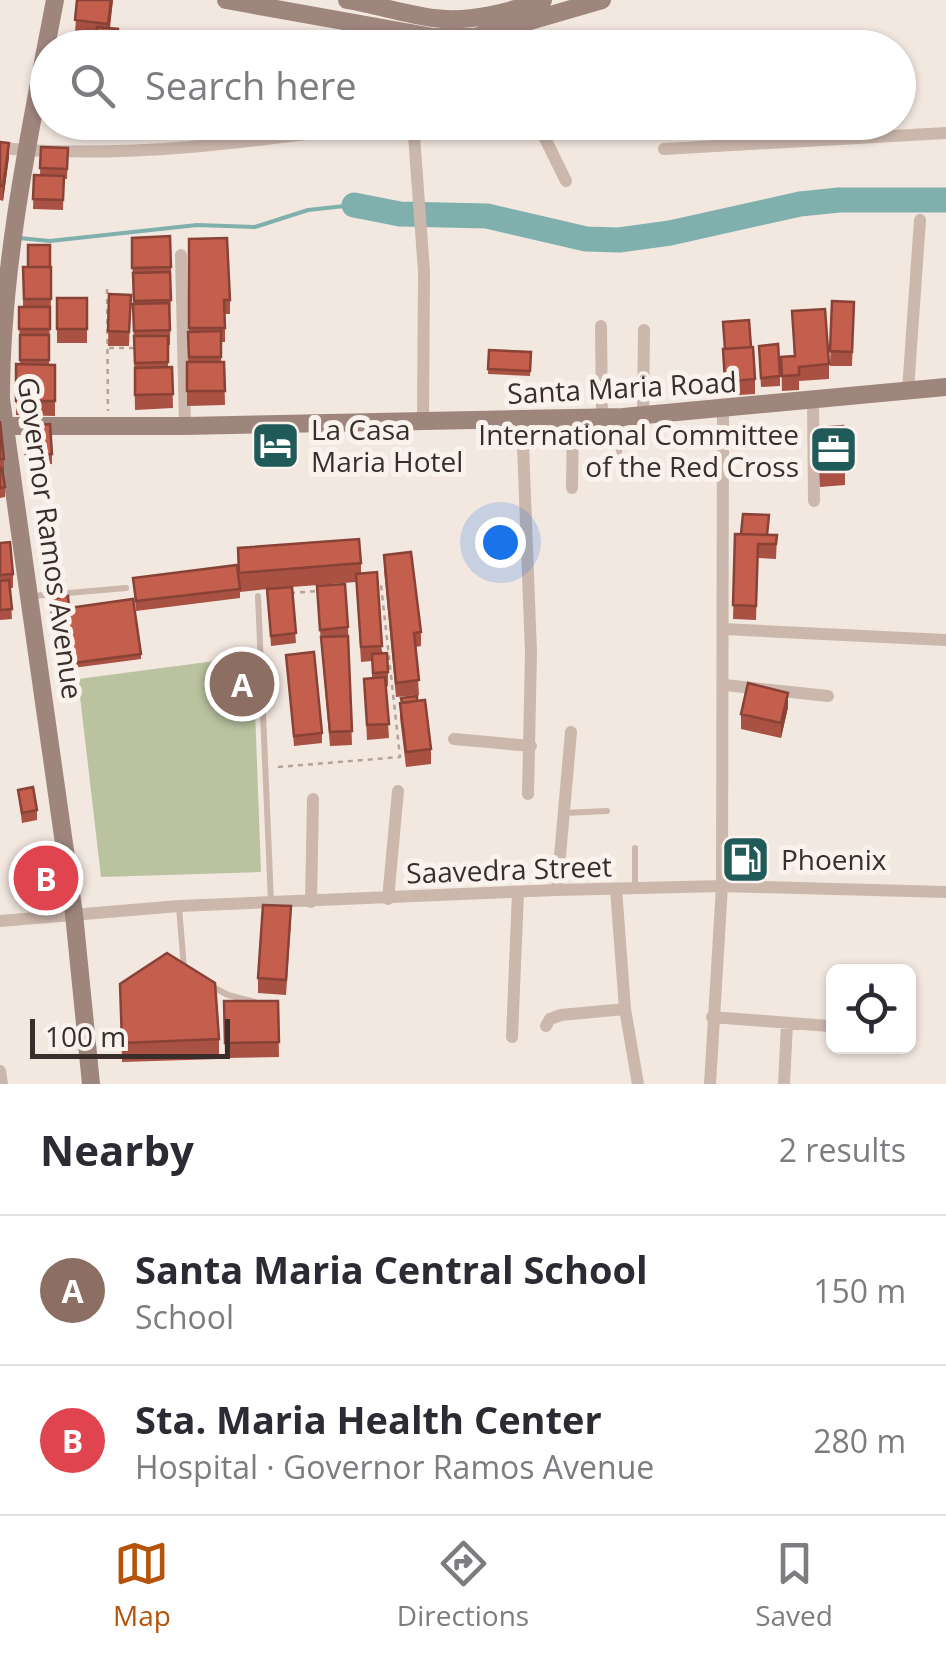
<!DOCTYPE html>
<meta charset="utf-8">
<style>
:root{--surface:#fff;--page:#f2f2f3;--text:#2b2b33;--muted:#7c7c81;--line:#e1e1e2;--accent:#b45309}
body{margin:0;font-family:"Open Sans",sans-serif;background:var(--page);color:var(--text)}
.controls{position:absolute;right:30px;bottom:30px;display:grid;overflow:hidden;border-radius:15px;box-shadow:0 2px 8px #0004}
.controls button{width:90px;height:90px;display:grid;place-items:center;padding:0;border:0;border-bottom:2px solid var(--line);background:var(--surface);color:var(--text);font:50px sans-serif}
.scale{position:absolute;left:30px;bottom:25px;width:200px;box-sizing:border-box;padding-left:10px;border:5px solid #392e2b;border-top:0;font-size:28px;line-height:35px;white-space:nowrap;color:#392e2b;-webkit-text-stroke:8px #faf3ed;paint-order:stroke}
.you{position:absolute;left:500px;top:542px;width:35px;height:35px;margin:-25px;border:8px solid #fff;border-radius:50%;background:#1a73e8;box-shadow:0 0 0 15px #1a73e833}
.badge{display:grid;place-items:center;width:65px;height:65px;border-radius:50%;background:var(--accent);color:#fff;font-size:32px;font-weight:700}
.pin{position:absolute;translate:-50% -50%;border:5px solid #fff;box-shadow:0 2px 10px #0006}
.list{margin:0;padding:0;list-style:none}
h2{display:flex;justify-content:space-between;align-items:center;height:130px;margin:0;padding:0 40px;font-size:42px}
h2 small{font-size:32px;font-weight:400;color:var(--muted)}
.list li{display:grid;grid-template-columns:65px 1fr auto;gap:30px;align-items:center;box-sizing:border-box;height:150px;padding:0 40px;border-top:2px solid var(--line)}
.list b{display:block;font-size:38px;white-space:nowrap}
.list p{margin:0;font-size:32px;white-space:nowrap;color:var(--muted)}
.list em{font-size:32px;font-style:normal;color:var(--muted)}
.icon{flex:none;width:55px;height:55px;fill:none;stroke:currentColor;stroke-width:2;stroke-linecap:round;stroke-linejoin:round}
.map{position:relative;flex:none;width:946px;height:1084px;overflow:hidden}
.search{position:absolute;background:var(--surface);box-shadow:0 2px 8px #0004;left:30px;right:30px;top:30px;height:110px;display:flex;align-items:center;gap:25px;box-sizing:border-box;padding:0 35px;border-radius:55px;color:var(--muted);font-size:38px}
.sheet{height:430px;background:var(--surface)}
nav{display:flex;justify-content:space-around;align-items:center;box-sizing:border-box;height:140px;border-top:2px solid var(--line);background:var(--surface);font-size:28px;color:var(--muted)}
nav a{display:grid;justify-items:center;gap:5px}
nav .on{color:var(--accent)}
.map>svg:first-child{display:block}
</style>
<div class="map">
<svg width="946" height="1084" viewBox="0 0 946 1084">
<rect width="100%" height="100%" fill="#f3e8e0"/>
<!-- green -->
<path fill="#bac2a0" d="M253,656L261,872L101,877L78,679Z"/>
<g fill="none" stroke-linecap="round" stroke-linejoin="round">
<!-- stream -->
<path stroke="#7fb0ad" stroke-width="4" d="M19,238L50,241L197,225L255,227L308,210L354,205"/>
<!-- river -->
<path stroke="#7fb0ad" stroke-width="25" d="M354,205L400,214L487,216L586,239L619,240L670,233L800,204L839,200H946"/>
<!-- path -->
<path stroke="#b7a196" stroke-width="2.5" stroke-dasharray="5 5" stroke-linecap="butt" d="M107,289L108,411
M109,348H136
M290,593L317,591
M278,767L400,757L381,585H375"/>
<!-- lane -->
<path stroke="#cbb7ac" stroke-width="6" d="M618,464L622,420
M33,596L126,588
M258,596L271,902
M564,813L607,811
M635,888V848
M179,907L184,968
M211,986L228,995L255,1002"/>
<!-- street -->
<path stroke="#cbb7ac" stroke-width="12" d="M413,122L424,271L423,423
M537,122L566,181
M0,148C132,160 264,140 395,122
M664,149L946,133
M181,255L185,426
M601,326L602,418
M908,390L920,220
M813,398L814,501
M643,416L644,330
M522,419L531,652L528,794
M572,488L573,417
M724,629L945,640
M725,685L828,696
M454,739L531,746
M616,889L625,1009L638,1084
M557,890L571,732
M388,899L398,791
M311,902L313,799
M0,921L179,906L557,890L722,886L946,892
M712,1017L829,1026
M546,1026L550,1019L561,1015L625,1009
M512,1037L518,893
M0,1071L2,1084
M710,1084L722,886L723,410
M784,1084L787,1023"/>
<!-- secondary -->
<path stroke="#9f867d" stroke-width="18" d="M55,0C30,131 1,265 1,399L74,914L91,1084
M226,0L433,37H475L602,0
M347,0C376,5 405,14 433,18C471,23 509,12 543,0
M0,426H185L623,417L946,387"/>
</g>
<!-- wall -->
<path fill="#a95142" d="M77,0H113L110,28L118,29V48H95L96,37L75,34Z
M0,142L9,157L3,201L0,200Z
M41,147L68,148L67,179H64L63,210L33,209L34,175H40Z
M132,238L171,267L170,345H168V367H172L173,408L135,410Z
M189,239L230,300V314H225V342H221V362H224L225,405L187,406V362H188L189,332Z
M50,245L51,314H50L49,365H55V416L16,415V364H20L19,307H23V267H28Z
M109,294L131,295L129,346H108Z
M57,298H87V343H57Z
M832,301L854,302L852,366H830Z
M792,311L829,364V379L799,381V390L782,391L781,357L794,356Z
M751,347L755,379V394L725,396L723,349Z
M489,350L531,352L530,376L488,374Z
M759,355L780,376V386L761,387Z
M0,421L4,459V473H3L5,487V497L0,498Z
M817,428L845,470V485L820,487Z
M24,436L52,454V464L26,465Z
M735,534L777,535L776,559L758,558L756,620L733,619Z
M0,543L13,574V588H10L12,619L0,620Z
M238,548L361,563V574L388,672V686L386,687L389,738L367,740L364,679L372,678V661L361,662L356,582L292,587L296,643L271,646L267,589L240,592V598L136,611L133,578L238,568Z
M384,555L421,632V646L416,647L419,695L396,697L384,570Z
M317,596L348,627L352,745L330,746Z
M50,604L69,608L141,654V659L73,668L70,640L55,642Z
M286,655L322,733V743L294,746Z
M400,703L431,749V764L406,767L400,718Z
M788,707L781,738L741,729V714Z
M18,790L37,810V820L22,823Z
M737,846L756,847L755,868L736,867Z
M291,921L286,995L258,993V978Z
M120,984L219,1039V1059L122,1062Z
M224,1001H278L279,1057L225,1058Z"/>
<!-- shaded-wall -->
<path fill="#894236" d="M111,0H113L108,38V24Z
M9,143V157L3,201V186Z
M788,693V707L781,738V723Z"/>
<!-- building -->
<path fill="#c45e4d" stroke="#894236" stroke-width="2.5" d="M77,0H111L108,24L75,20Z
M97,27L118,29L117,48H95Z
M0,142L9,143L3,186H0Z
M41,147L68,148L67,169L40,168Z
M34,175L64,176L63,200L33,199Z
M170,236L171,267L132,268V238Z
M227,238L230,300H224L225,328H189V239Z
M28,245H50V267H28Z
M23,267H51V299H24Z
M170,272L171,300L134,301L133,273Z
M109,294L131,295L129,332L108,331Z
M57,298H87V329H57Z
M832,301L854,302L852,352L830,351Z
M169,303L170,330L134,331L133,304Z
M19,307H50V329H19Z
M825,309L829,364L799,367V375L782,376L781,357L795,356L792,311Z
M749,320L751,347L725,349L723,322Z
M221,331V357H189L188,332Z
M20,335H49V360H20Z
M134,336H168V362L135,363Z
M778,344L780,376L761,378L759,346Z
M753,347L755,379L725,382L723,349Z
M489,350L531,352L530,371L488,369Z
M187,362H224L225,391H187Z
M16,364L55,365V401H16Z
M172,367L173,394L135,395V368Z
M0,421L4,459H0Z
M50,424L52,454L26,456L24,426Z
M843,426L845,470L820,472L817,428Z
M0,468H2L5,487L0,488Z
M743,514L769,515L767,535L741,534Z
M735,534L777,535L776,544H758L756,606L733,605Z
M359,539L361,563L239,573L238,548Z
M10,542L13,574L0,575V543Z
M411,552L421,632L414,633L419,680L396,683L384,555Z
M237,565L240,589L136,601L133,578Z
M377,572L382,646L361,647L356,574Z
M9,580L12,609L0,610V581Z
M345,584L348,627L320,630L317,586Z
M292,587L296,633L271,636L267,589Z
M68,596L69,608L133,599L141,654L73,663L70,635L55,637L50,599Z
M348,636L352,731L330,732L321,637Z
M314,652L322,733L294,736L286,655Z
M387,653L388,672L373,673L372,654Z
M385,677L389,724L367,725L364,679Z
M748,683L788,693L781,723L741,714Z
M417,696V701L402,703L401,698Z
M425,700L431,749L406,752L400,703Z
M33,787L37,810L22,813L18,790Z
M737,846L756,847L755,863L736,862Z
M263,905L291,906L286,980L258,978Z
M167,953L215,983L219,1039L122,1043L120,984Z
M224,1001H278L279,1042L225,1043Z"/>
<!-- icons -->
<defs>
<symbol id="hotel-square" viewBox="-11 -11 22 22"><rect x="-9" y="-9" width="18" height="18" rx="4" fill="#205a59" stroke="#faf3ed"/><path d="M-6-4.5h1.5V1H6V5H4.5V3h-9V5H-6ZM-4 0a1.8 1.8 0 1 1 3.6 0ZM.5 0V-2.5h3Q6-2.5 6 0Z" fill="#fff"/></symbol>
<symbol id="office-square" viewBox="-11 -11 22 22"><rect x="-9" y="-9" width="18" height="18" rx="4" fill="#205a59" stroke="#faf3ed"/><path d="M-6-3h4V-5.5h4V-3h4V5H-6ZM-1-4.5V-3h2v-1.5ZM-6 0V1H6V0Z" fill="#fff"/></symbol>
<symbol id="fuel-square" viewBox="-11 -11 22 22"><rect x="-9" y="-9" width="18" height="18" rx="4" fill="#205a59" stroke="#faf3ed"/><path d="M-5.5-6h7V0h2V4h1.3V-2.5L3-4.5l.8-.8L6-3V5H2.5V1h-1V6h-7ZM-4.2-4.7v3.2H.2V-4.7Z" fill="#fff"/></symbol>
</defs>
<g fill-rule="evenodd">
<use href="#hotel-square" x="248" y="418" width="55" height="55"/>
<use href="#office-square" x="806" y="422" width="55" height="55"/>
<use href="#fuel-square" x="718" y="832" width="55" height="55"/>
</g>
<g text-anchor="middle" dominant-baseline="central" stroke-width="10" stroke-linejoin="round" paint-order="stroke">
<!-- street labels -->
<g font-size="28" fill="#392e2b" stroke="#faf3ed">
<text transform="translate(622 387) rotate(-3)">Santa Maria Road</text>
<text transform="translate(51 538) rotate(82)">Governor Ramos Avenue</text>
<text transform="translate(509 869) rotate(-2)">Saavedra Street</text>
</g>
<!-- poi labels -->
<g font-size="28" fill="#392e2b" stroke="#faf3ed" text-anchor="start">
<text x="311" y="429">La Casa<tspan x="311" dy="32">Maria Hotel</tspan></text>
<text x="799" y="434" text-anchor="end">International Committee<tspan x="799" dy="32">of the Red Cross</tspan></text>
<text x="781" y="859">Phoenix</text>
</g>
</g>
</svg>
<div class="controls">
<button><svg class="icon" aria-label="locate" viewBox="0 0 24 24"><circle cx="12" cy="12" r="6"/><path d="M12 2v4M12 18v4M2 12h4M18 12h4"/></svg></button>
</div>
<div class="scale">100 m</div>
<div class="you"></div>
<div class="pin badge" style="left:242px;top:684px;background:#8d6e63">A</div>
<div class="pin badge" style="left:46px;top:878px;background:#e0444e">B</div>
<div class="search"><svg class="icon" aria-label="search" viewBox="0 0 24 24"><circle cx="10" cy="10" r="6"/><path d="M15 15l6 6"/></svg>Search here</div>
</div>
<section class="sheet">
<h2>Nearby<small>2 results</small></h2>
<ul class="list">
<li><span class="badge" style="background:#8d6e63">A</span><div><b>Santa Maria Central School</b><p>School</p></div><em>150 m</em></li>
<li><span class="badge" style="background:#e0444e">B</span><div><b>Sta. Maria Health Center</b><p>Hospital · Governor Ramos Avenue</p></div><em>280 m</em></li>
</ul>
</section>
<nav>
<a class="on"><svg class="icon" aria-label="map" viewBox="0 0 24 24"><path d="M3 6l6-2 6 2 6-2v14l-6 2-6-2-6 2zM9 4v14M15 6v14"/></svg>Map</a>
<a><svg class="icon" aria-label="directions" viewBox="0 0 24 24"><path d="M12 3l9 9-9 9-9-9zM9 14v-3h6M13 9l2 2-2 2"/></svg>Directions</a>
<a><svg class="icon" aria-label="saved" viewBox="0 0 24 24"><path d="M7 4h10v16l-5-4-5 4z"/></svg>Saved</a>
</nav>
